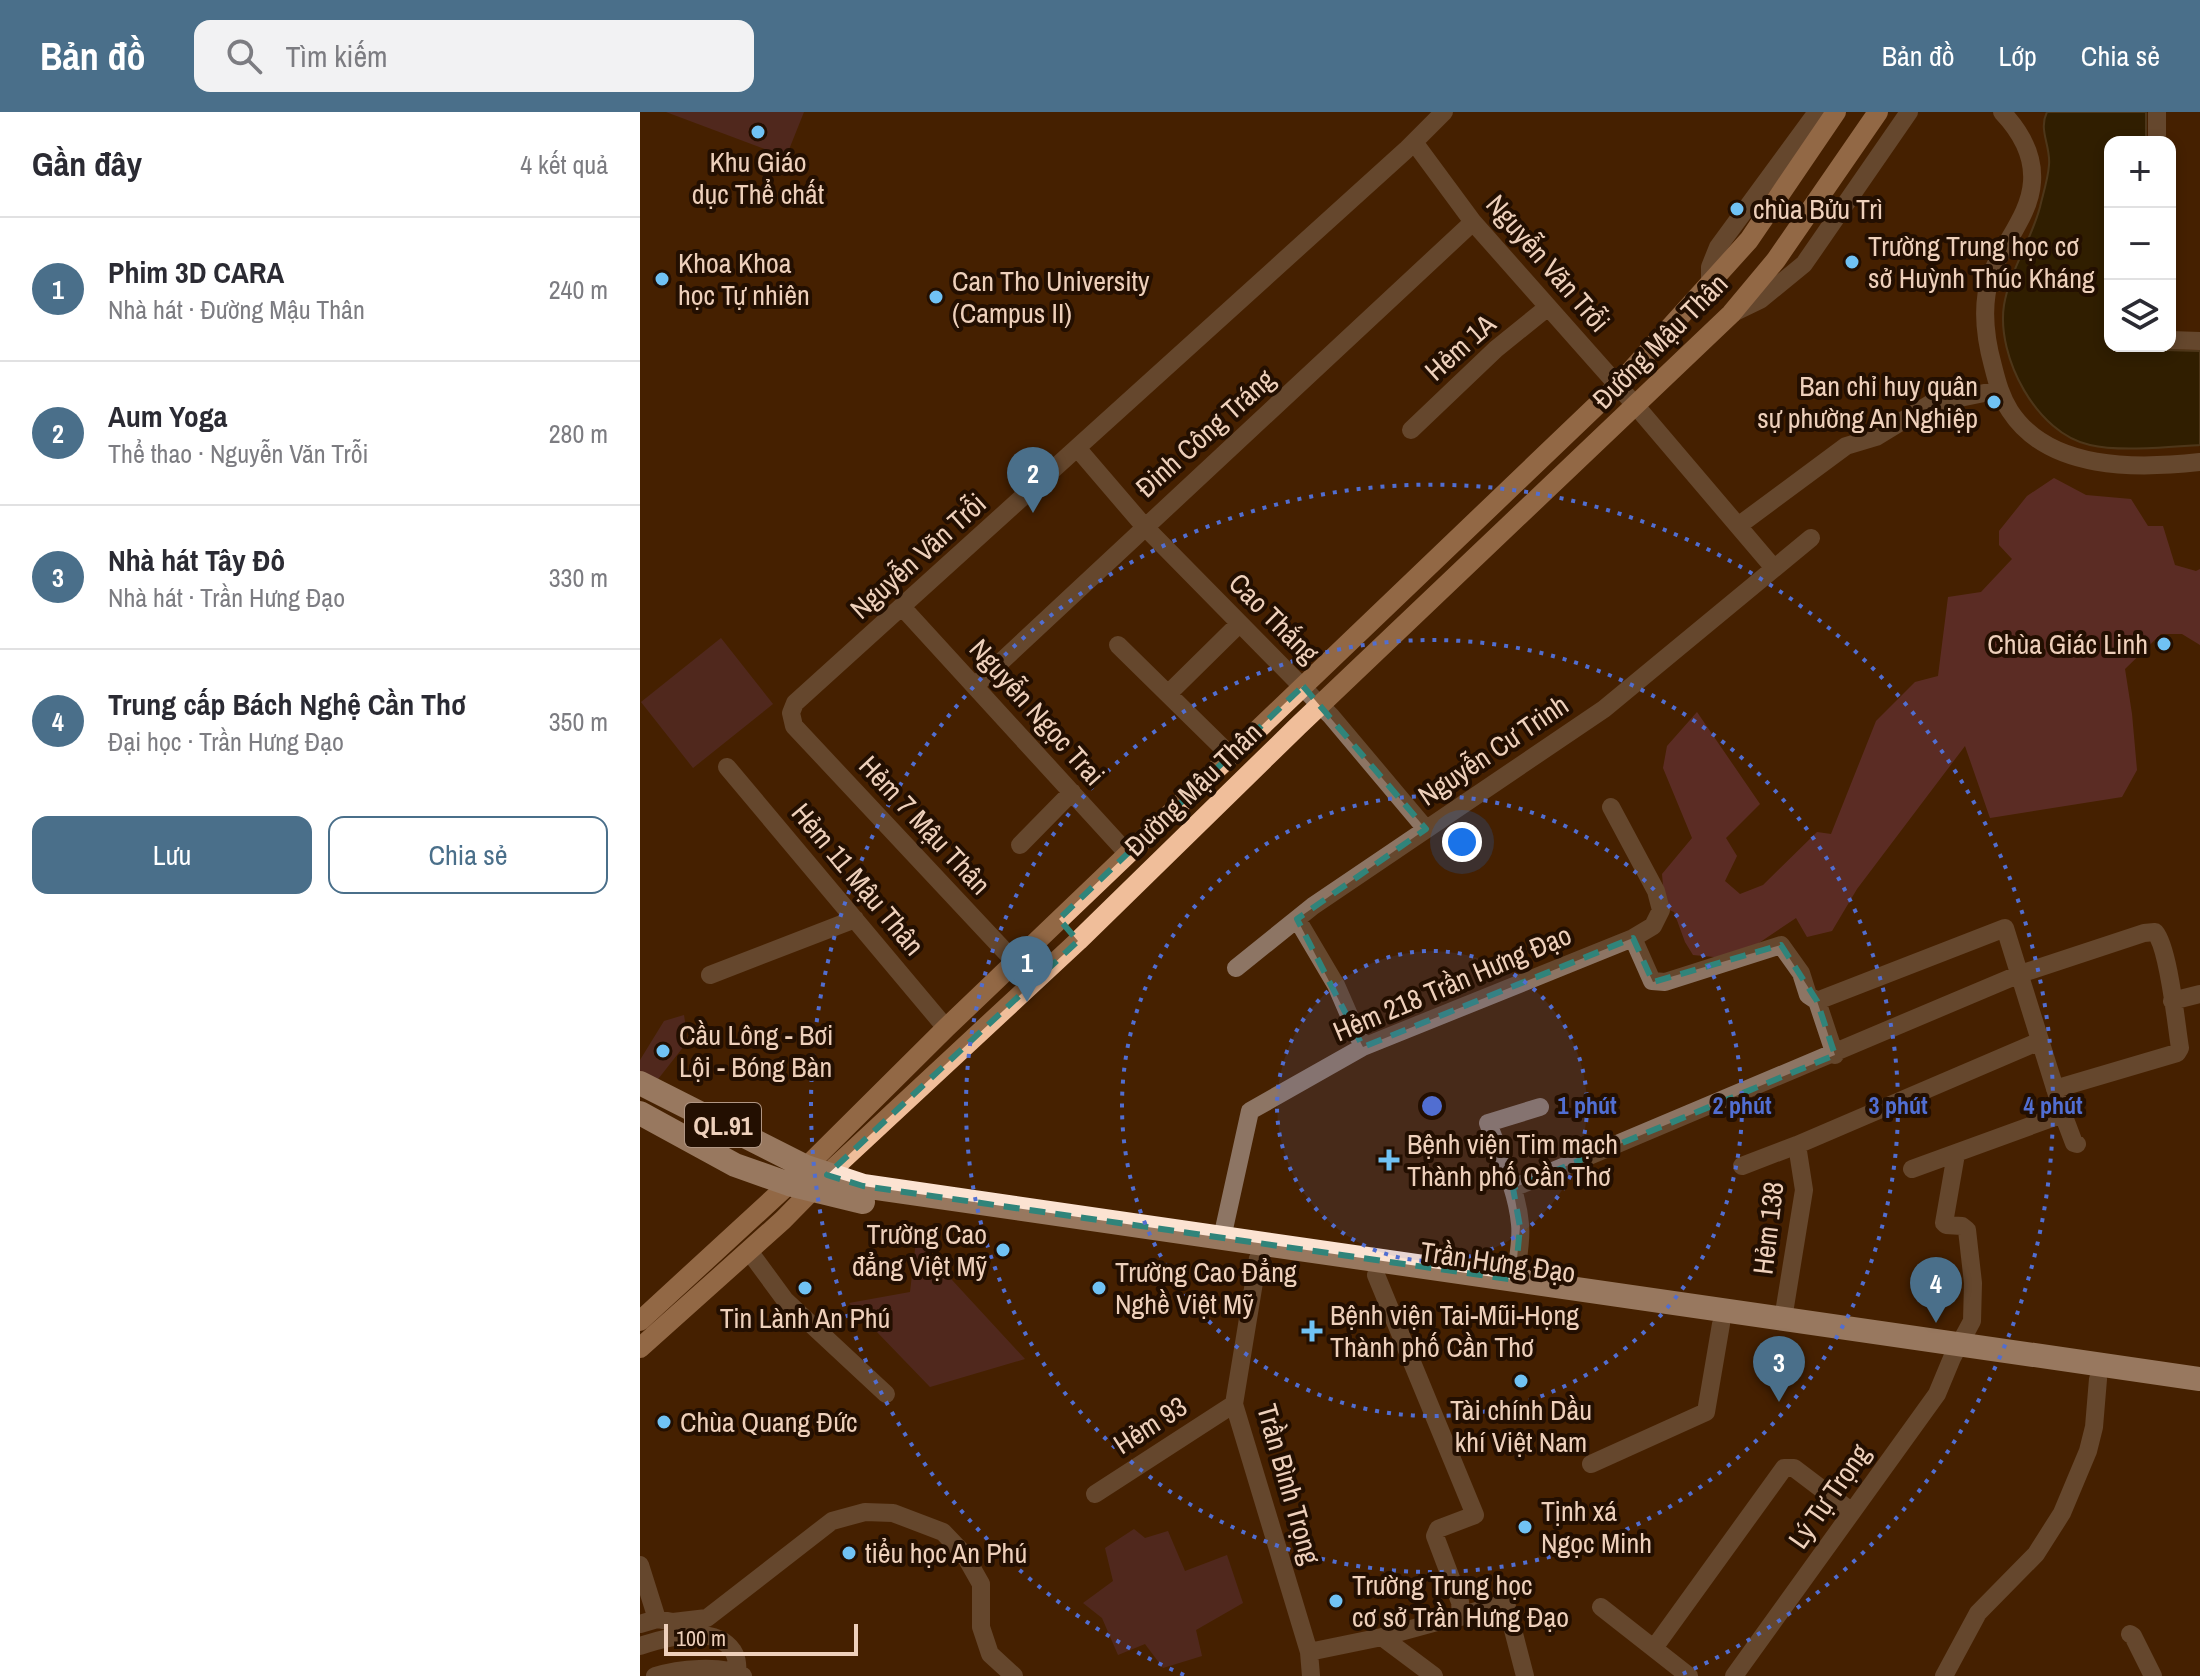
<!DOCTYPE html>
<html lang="vi">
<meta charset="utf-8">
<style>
:root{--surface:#fff;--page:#f2f2f3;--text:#2b2b33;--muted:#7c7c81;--line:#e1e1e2;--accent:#4a6f8a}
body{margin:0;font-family:"Archivo Narrow",sans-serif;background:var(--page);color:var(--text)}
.controls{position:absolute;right:24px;top:24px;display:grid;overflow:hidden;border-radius:16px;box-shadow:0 4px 12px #0003}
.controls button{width:72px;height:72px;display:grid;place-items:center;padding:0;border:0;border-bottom:2px solid var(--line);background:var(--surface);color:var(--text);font:40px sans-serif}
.scale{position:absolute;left:24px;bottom:20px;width:194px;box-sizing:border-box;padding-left:8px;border:4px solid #eed0bb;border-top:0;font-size:22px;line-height:28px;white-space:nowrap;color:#eed0bb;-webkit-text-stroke:6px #230f01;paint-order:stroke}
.you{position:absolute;left:822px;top:730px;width:28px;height:28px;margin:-20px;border:6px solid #fff;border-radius:50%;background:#1a73e8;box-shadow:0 0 0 12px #1a73e833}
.badge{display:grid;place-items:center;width:52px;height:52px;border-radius:50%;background:var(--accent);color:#fff;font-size:26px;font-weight:700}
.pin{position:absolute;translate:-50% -66px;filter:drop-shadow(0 2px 4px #0008)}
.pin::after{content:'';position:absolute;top:42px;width:28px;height:24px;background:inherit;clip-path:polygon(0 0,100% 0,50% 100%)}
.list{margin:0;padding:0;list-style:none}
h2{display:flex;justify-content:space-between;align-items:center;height:104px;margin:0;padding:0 32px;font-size:34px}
h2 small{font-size:26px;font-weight:400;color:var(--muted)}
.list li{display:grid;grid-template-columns:52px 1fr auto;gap:24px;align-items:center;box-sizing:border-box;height:144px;padding:0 32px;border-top:2px solid var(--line)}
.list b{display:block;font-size:30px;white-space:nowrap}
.list p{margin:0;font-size:26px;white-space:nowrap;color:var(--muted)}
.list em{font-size:26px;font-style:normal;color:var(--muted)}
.actions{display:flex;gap:16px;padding:24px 32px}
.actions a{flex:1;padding:18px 0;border:2px solid var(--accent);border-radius:16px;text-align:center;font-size:28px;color:var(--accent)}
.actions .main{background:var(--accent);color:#fff}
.icon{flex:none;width:44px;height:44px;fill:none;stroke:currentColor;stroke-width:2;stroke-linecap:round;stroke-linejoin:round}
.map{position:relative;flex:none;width:1560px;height:1564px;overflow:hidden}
header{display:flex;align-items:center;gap:48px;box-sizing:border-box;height:112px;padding:0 40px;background:var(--accent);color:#fff}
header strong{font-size:38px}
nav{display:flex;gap:44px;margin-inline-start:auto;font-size:28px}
.search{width:560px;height:72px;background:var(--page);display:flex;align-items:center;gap:20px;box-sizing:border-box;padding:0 28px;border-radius:16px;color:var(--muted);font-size:30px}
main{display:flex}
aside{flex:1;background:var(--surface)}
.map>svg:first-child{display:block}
</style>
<header>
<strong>Bản đồ</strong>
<div class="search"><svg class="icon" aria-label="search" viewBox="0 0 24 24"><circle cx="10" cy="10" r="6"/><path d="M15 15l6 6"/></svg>Tìm kiếm</div>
<nav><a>Bản đồ</a><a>Lớp</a><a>Chia sẻ</a></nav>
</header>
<main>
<aside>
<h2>Gần đây<small>4 kết quả</small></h2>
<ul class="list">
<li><span class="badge">1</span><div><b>Phim 3D CARA</b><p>Nhà hát · Đường Mậu Thân</p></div><em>240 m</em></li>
<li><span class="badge">2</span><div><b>Aum Yoga</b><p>Thể thao · Nguyễn Văn Trỗi</p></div><em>280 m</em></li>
<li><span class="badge">3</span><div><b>Nhà hát Tây Đô</b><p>Nhà hát · Trần Hưng Đạo</p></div><em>330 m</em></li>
<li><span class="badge">4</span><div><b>Trung cấp Bách Nghệ Cần Thơ</b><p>Đại học · Trần Hưng Đạo</p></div><em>350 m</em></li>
</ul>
<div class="actions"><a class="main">Lưu</a><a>Chia sẻ</a></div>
</aside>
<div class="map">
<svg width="1560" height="1564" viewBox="0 0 1560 1564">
<rect width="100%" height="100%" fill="#462100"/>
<!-- green -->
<path fill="#5e3242" d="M26,0H164L146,45Z
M81,526L133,592L53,656L1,590Z
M44,903L48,929L15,971L0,962V948L24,909Z
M276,1129L385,1247L290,1275L209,1191L270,1180Z
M494,1417L505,1426L528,1419L545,1459L587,1443L603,1491L556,1518L562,1544L523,1556L505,1532L478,1543L462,1506L443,1491L473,1469L465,1436Z"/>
<!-- forest -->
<path fill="#773b51" d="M1414,366L1446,383L1491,387L1508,414H1523L1535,453L1556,459L1560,457V533L1542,522H1521L1485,557L1492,602L1497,658L1482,685L1350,706L1325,634L1217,777L1192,819L1167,825L1156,806L1095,847L1053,843L1045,830L1034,800L1025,796L1022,762L1052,726L1023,656L1027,634L1057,600L1120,692L1086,726L1097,744L1085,769L1100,782L1123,773L1177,720L1191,722L1236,609L1275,570L1298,564L1308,485L1341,480L1372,447L1359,433V419L1387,384Z"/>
<!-- water -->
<path fill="#171b00" stroke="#585138" stroke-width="2" d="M1407,0H1506V30H1470V178L1465,204L1470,214V234H1485L1488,237L1560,239V333C1530,335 1478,340 1450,333C1397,322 1356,245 1364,193C1370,158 1391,129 1400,95C1403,82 1408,67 1409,53C1411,34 1398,18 1407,0Z"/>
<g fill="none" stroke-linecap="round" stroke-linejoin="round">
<!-- minor -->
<path stroke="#8d7564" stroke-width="18" d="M1362,0C1380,19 1394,43 1392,70C1390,104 1361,133 1351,164C1341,193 1345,225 1353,254C1357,270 1361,285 1370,299C1409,359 1497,357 1560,350
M774,30L833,110L996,294L1133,455
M1517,30V0
M1070,172V155L1078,135L1177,0
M1091,202L1120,188L1164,152L1269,0
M1530,228L1560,229
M771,318L856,237L908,195
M438,337L504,414L691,604L786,717
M1098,414L1206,334L1236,325L1290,292L1359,278
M263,496L488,742
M478,533L591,644
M335,574L833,110
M529,581L599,512
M87,655L306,916
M971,695L1016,779L1021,798L1013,814L993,826
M380,733L432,680
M657,807L696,873L723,935
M375,850L154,614L151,601L155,591L766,38L804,0
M596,856L673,794L964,597L1171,426
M70,863L215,807
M1177,889L1365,816L1423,1002L1434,1031L1437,1032
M1532,889L1560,882
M1102,1054L1157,1033L1400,929
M1272,1057L1423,1002
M873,1076L1380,862L1504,821L1515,820C1529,836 1536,912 1540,936L1537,941L1415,977
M582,1126L610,999L723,935L993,826L1012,869L1025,870L1141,833L1161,861L1168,883L1177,889L1195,943
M109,1139L145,1188L246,1282
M618,1146L594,1292L669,1540L671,1564
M736,1163L835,1403L798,1417L795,1424L820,1490L821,1505
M875,1168C877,1150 882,1130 880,1112C877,1077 860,1044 848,1011L900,995
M1143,1207L1164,1078L1157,1033
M951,1352L1066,1300L1081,1212
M455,1382L594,1292
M0,1453L17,1507
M961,1495L1049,1564
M0,1512L17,1507L33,1510L67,1506L192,1409L225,1400L253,1401L303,1420L324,1442L341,1472V1515L350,1542L374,1564
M1490,1522L1493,1524L1513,1564
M0,1534C24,1526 74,1511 93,1539C98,1546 97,1556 98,1564
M1014,1536L1144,1356H1154L1212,1400
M669,1540L742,1525
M15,1564C38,1557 81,1552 103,1564
M794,1564L742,1525L866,1491L885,1564
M1094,1564L1297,1282L1312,1246L1332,1209L1333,1171L1327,1118L1322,1114L1306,1113L1304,1111L1316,1042
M1304,1564L1338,1501L1396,1442L1422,1401L1448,1339L1454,1315L1458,1267"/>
<!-- major -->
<path stroke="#f0be9a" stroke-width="20" d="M0,1209L149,1072L306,916L978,273L1109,128L1196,0
M0,1236L143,1108L196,1054L438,829L658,614L1091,202L1136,148L1238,0"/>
<!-- highway -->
<path stroke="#fce3d2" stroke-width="24" d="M0,971L166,1055L223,1074L1560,1267
M0,1001L95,1053L149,1072L223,1090"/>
</g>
<!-- marked area -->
<path d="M0 0H1560V1564H0ZM663,574L786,717L657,807L723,935L993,826L1013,870L1141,833L1177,889L1195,943L873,1076L880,1115L875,1168L223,1074L187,1063L438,829L419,807Z" fill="#462100" fill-opacity=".55" fill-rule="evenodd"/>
<path fill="none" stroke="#30847a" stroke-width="6" stroke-dasharray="16 10" stroke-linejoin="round" d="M663,574L786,717L657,807L723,935L993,826L1013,870L1141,833L1177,889L1195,943L873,1076L880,1115L875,1168L223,1074L187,1063L438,829L419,807Z"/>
<!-- distance rings -->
<circle cx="792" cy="994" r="155" fill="#516ed1" fill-opacity=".12"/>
<g fill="none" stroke="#516ed1" stroke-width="4" stroke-dasharray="4 8">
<circle cx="792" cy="994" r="155"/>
<circle cx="792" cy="994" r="310"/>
<circle cx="792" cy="994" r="466"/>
<path d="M544 1563A621 621 0 1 1 1040 1563"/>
</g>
<!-- markers -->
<g fill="#70c2f4" stroke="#230f01" stroke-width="3">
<circle cx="118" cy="20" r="8"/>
<circle cx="1097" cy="97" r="8"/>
<circle cx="1212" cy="150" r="8"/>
<circle cx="22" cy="167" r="8"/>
<circle cx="296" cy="185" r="8"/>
<circle cx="1354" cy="290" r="8"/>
<circle cx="1524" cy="532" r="8"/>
<circle cx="23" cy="939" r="8"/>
<path d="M745 1036h8v8h8v8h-8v8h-8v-8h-8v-8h8z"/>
<circle cx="363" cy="1138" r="8"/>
<circle cx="165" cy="1176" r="8"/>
<circle cx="459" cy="1176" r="8"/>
<path d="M668 1207h8v8h8v8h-8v8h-8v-8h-8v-8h8z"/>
<circle cx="881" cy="1269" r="8"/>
<circle cx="24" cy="1310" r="8"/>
<circle cx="885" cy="1415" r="8"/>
<circle cx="209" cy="1441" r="8"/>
<circle cx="696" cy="1489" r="8"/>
</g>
<g text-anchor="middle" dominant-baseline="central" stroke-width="8" stroke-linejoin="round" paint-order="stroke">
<!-- shield labels -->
<rect fill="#230f01" stroke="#b19683" stroke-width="2" x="45" y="991" width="76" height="44" rx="6"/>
<g font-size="26" font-weight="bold" fill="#eed0bb">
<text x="83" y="1013">QL.91</text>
</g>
<!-- poi labels -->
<g font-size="28" fill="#eed0bb" stroke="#230f01" text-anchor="start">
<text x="118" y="50" text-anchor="middle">Khu Giáo<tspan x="118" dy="32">dục Thể chất</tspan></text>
<text x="1113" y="97">chùa Bửu Trì</text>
<text x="1228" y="134">Trường Trung học cơ<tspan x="1228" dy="32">sở Huỳnh Thúc Kháng</tspan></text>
<text x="38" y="151">Khoa Khoa<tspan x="38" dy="32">học Tự nhiên</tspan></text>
<text x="312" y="169">Can Tho University<tspan x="312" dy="32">(Campus II)</tspan></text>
<text x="1338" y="274" text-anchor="end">Ban chỉ huy quân<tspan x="1338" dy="32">sự phường An Nghiệp</tspan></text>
<text x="1508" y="532" text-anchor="end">Chùa Giác Linh</text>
<text x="39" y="923">Cầu Lông - Bơi<tspan x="39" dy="32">Lội - Bóng Bàn</tspan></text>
<text x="767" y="1032">Bệnh viện Tim mạch<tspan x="767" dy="32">Thành phố Cần Thơ</tspan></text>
<text x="347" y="1122" text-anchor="end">Trường Cao<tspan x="347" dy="32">đẳng Việt Mỹ</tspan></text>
<text x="475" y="1160">Trường Cao Đẳng<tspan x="475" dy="32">Nghề Việt Mỹ</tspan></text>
<text x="690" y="1203">Bệnh viện Tai-Mũi-Họng<tspan x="690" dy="32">Thành phố Cần Thơ</tspan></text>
<text x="165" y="1206" text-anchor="middle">Tin Lành An Phú</text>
<text x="881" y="1298" text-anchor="middle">Tài chính Dầu<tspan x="881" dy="32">khí Việt Nam</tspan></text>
<text x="40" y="1310">Chùa Quang Đức</text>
<text x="901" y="1399">Tịnh xá<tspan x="901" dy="32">Ngọc Minh</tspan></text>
<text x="225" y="1441">tiểu học An Phú</text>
<text x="712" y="1473">Trường Trung học<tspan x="712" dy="32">cơ sở Trần Hưng Đạo</tspan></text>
</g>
<!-- street labels -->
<g font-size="28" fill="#eed0bb" stroke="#230f01">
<text transform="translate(908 151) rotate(49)">Nguyễn Văn Trỗi</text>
<text transform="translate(1020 229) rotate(-45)">Đường Mậu Thân</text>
<text transform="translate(820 235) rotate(-42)">Hẻm 1A</text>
<text transform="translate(565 321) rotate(-42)">Đinh Công Tráng</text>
<text transform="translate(278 444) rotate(-42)">Nguyễn Văn Trỗi</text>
<text transform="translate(634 506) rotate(45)">Cao Thắng</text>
<text transform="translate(397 600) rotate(48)">Nguyễn Ngọc Trai</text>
<text transform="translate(853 638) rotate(-34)">Nguyễn Cư Trinh</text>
<text transform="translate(553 677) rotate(-44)">Đường Mậu Thân</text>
<text transform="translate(285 713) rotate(47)">Hẻm 7 Mậu Thân</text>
<text transform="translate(218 767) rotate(50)">Hẻm 11 Mậu Thân</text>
<text transform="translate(812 871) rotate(-23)">Hẻm 218 Trần Hưng Đạo</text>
<text transform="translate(1128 1116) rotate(-83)">Hẻm 138</text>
<text transform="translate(858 1150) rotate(8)">Trần Hưng Đạo</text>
<text transform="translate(510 1313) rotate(-33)">Hẻm 93</text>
<text transform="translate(649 1372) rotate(74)">Trần Bình Trọng</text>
<text transform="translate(1189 1384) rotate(-55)">Lý Tự Trọng</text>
</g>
</g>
<circle cx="792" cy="994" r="12" fill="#516ed1" stroke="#230f01" stroke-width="4"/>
<g font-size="24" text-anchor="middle" font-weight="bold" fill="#516ed1" stroke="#230f01" stroke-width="8" stroke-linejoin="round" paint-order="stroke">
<text x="947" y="1002">1 phút</text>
<text x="1102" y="1002">2 phút</text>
<text x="1258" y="1002">3 phút</text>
<text x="1413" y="1002">4 phút</text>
</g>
</svg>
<div class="controls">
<button>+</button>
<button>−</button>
<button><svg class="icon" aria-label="layers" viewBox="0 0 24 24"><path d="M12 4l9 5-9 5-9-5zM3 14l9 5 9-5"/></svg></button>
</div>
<div class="scale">100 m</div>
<div class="you"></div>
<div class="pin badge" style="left:387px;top:890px">1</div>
<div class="pin badge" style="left:393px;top:401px">2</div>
<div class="pin badge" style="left:1139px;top:1290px">3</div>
<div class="pin badge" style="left:1296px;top:1211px">4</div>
</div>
</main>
